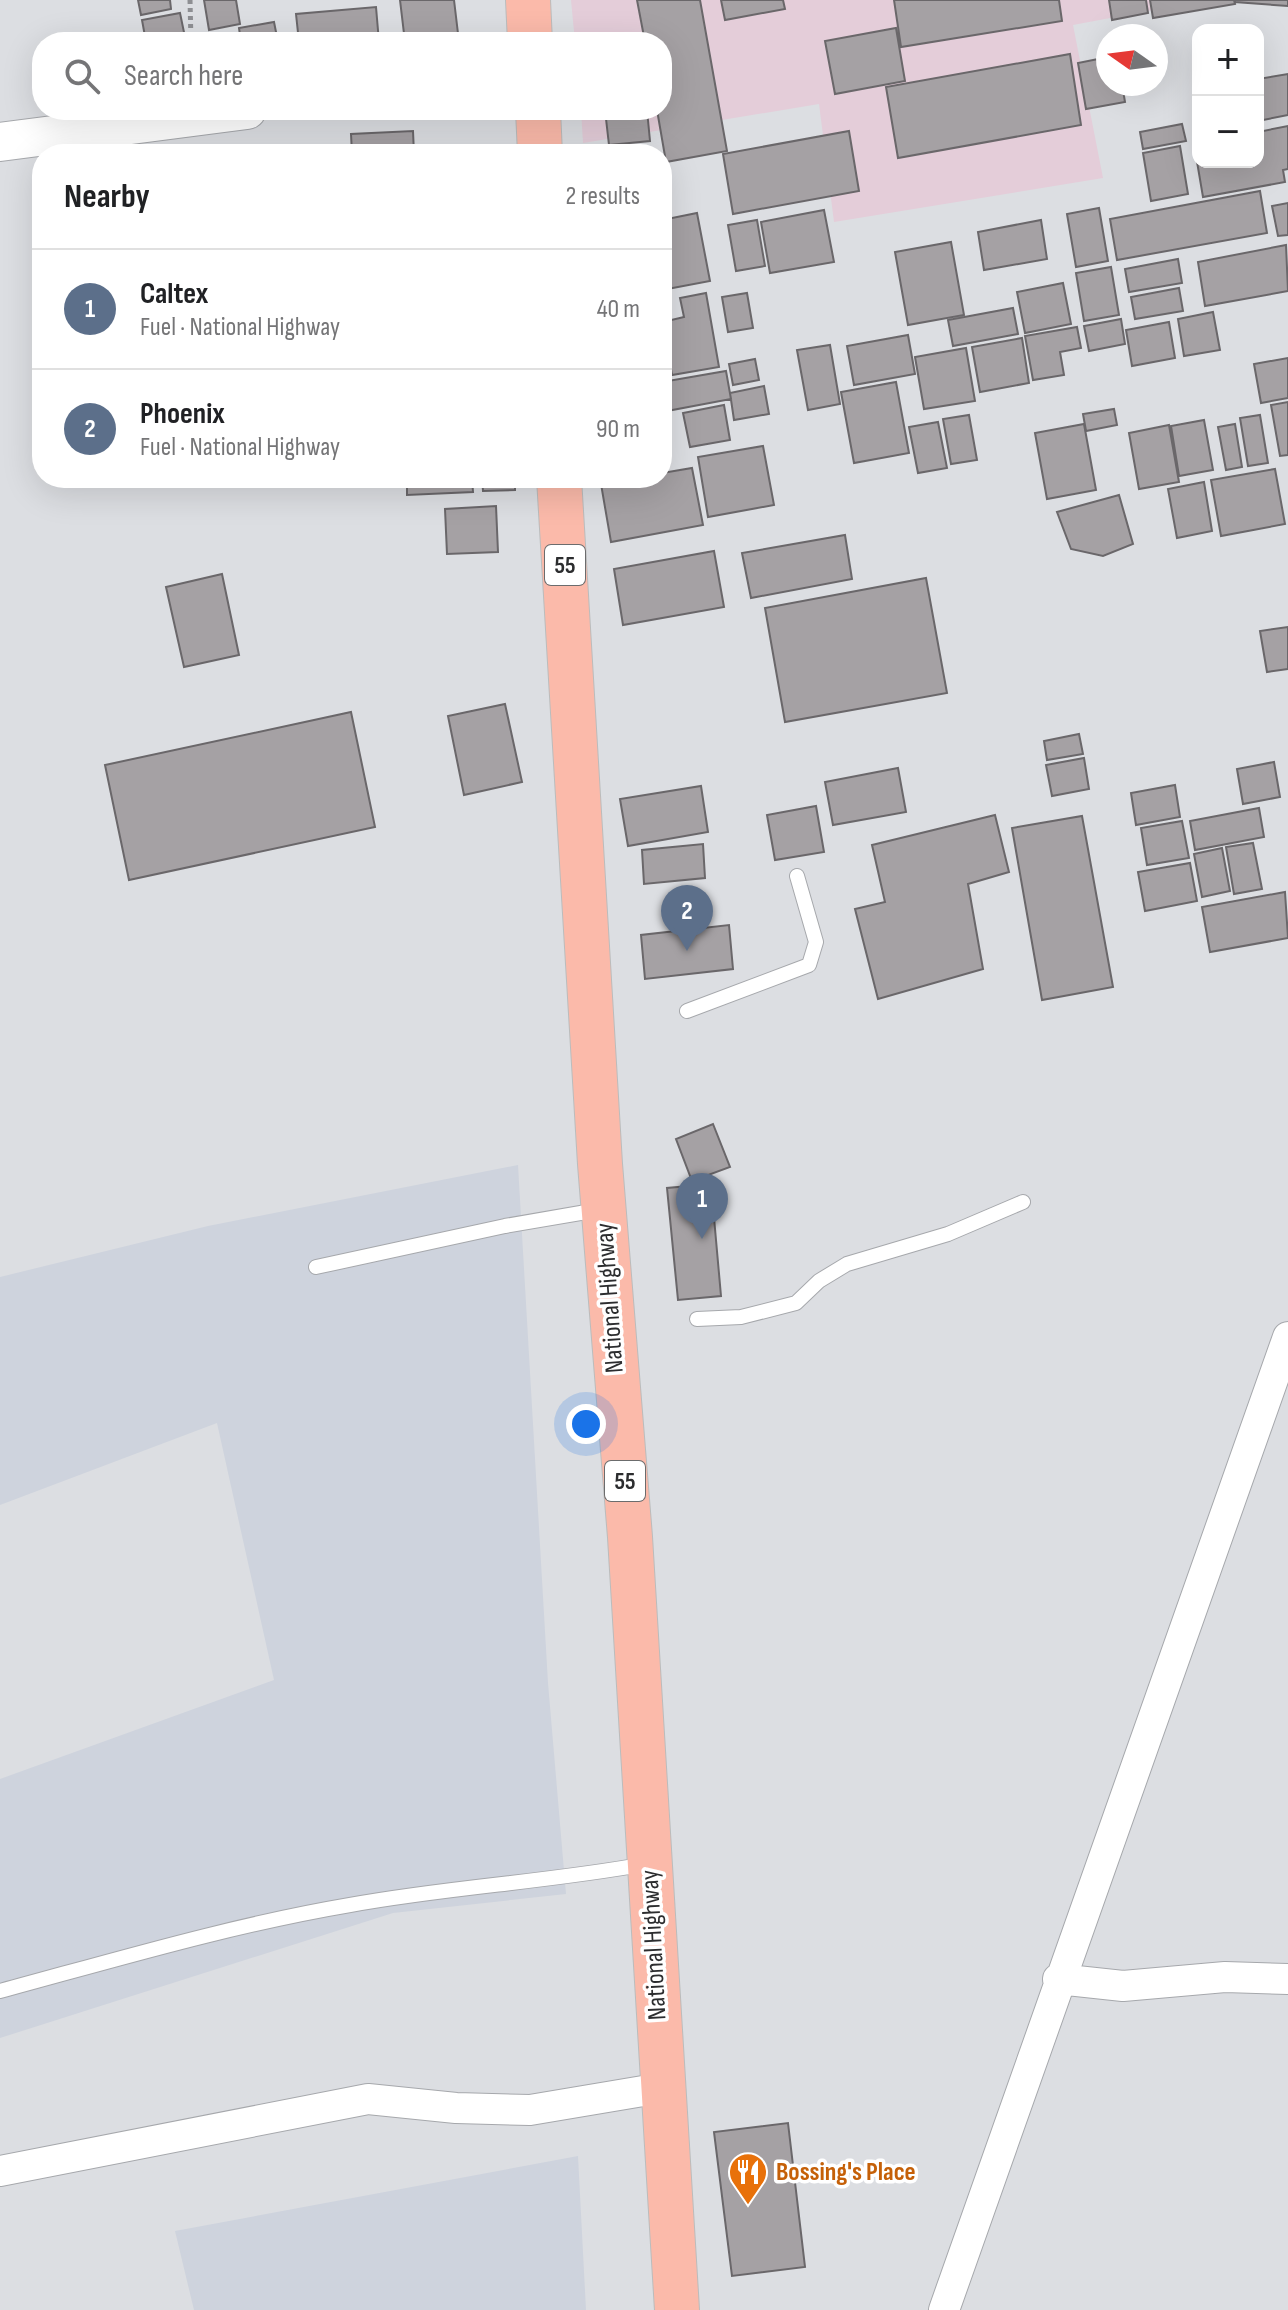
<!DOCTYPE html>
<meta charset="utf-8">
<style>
:root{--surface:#fff;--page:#f6f6f6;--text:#202124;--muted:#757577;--line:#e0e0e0;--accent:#377e89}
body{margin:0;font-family:"Sofia Sans Condensed",sans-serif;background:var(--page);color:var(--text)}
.controls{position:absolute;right:24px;top:24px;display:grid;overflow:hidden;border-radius:16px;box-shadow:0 8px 32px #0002}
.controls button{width:72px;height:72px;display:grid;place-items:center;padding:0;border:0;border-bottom:2px solid var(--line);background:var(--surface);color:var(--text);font:40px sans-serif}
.compass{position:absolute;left:1096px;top:24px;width:72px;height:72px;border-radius:50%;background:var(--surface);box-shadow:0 8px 32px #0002;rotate:284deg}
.you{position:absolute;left:586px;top:1424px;width:28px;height:28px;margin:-20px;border:6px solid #fff;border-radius:50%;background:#1a73e8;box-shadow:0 0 0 12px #1a73e833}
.badge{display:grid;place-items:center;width:52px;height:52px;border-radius:50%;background:var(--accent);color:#fff;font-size:26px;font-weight:700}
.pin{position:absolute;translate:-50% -66px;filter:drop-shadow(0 2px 4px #0008)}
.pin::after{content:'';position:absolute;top:42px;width:28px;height:24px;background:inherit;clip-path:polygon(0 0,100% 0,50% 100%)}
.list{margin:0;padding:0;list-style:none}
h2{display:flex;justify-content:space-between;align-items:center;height:104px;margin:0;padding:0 32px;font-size:34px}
h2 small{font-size:26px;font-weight:400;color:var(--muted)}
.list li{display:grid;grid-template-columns:52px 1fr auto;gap:24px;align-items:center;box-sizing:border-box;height:120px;padding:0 32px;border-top:2px solid var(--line)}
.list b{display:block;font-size:30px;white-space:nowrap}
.list p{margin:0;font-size:26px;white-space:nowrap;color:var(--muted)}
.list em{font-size:26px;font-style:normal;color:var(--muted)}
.icon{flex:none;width:44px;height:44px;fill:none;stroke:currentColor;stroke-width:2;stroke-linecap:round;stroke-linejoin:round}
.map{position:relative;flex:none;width:1288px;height:2310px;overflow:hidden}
.search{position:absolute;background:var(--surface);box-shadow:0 8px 32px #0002;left:32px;top:32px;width:640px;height:88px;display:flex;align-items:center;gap:20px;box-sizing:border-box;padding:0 28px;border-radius:32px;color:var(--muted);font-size:30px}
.panel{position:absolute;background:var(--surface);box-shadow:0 8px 32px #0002;left:32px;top:144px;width:640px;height:344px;border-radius:32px}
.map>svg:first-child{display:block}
</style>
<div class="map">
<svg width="1288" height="2310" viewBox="0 0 1288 2310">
<rect width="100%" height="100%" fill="#dcdee2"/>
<!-- built -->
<path fill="#ced3dd" d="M518,1165L548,1683L566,1894L393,1913L0,2038V1779L274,1680L217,1423L0,1505V1277L208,1226Z
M578,2156L586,2310H194L175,2231Z"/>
<!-- education -->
<path fill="#e4cdd9" d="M571,0H1206L1073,25L1103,178L834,222L819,104L583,143L581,110H662V42H575Z"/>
<!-- building -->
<path fill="#a5a1a4" stroke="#6a676a" stroke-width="2" d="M138,0H170L171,9L141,15Z
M204,0H236L240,24L209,30Z
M400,0H454L459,42H405Z
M637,0H700L727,151L666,162L657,110H662V42H645Z
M721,0H783L785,9L725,20Z
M894,0H1059L1062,21L901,47Z
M1109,0H1146L1148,13L1112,20Z
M1150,0H1234L1235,4L1153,18Z
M1235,0H1288V6L1235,2Z
M376,7L379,42H299L296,14Z
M180,13L186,42H146L142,20Z
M274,22L278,42H241L239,28Z
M896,28L905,81L835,94L825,41Z
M1070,54L1081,125L898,158L886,87Z
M1108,57V84H1122L1125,102L1086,109L1078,63Z
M1288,74V115L1258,121V79Z
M605,110H647L650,141L609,145Z
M1182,124L1186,141L1143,149L1140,132Z
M1288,126V169L1283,170L1285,182L1203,197L1194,144L1198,143V162H1258V132Z
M413,131L414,154H352L351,134Z
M849,131L859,191L733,214L723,154Z
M1180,146L1188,194L1151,201L1143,153Z
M1260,191L1267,233L1117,260L1110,219Z
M1288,203V235L1278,236L1272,206Z
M1099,208L1108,261L1076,267L1067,214Z
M824,210L834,262L770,273L761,222Z
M697,213L710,281L662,290V220Z
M757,220L765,266L736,271L728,225Z
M1041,220L1047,259L984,270L978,232Z
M951,242L964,315L908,325L895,252Z
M1286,245L1288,291L1205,306L1198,262Z
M1178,259L1182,283L1129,292L1125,269Z
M1111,267L1119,315L1084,321L1076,273Z
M1063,283L1071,324L1025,333L1017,292Z
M1179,288L1183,311L1135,319L1131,297Z
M706,293L719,367L672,375L663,322L684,317L680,298Z
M747,293L753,328L728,332L722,297Z
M1013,308L1018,334L953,346L948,320Z
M1213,312L1220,350L1184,356L1178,319Z
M1121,319L1125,344L1089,351L1084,326Z
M1169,322L1175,358L1132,366L1126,330Z
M1077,327L1081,348L1060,352L1064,375L1033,380L1025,336Z
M908,335L915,374L854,385L847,346Z
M1022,338L1029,383L980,392L972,347Z
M830,345L840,404L808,410L797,350Z
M966,348L975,401L924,409L915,357Z
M1288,358V398L1261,403L1254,364Z
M755,359L759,380L733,385L729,364Z
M726,371L731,399L667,411L662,382Z
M896,382L909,453L854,463L841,392Z
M764,386L769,414L734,420L730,393Z
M1288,402V455L1280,456L1271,405Z
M724,405L730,440L690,447L683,413Z
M1114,409L1117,425L1086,431L1083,414Z
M969,415L977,460L951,464L943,419Z
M1260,415L1268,463L1248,466L1240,418Z
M1204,420L1213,470L1179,476L1171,426Z
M938,422L947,468L918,473L909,427Z
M1084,424L1096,490L1047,499L1035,433Z
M1235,424L1242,467L1226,470L1218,427Z
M1169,425L1179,482L1139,489L1129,433Z
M763,446L774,505L708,517L698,457Z
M692,468L703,525L611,542L601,484L662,478V473Z
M1275,469L1285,524L1221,536L1211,480Z
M407,478H472L473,492L407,495Z
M482,478H515V490L483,491Z
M1204,482L1212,531L1177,538L1168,489Z
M1119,495L1133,544L1103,556L1071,549L1057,512Z
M496,506L498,552L447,554L445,509Z
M845,535L852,579L751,598L742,553Z
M714,551L724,607L623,625L614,569Z
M222,574L239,655L184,667L166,587Z
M926,578L947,693L785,722L765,608Z
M1288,627V669L1267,672L1260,631Z
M505,704L522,782L464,795L448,716Z
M351,712L375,827L129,880L105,765Z
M1079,734L1083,754L1047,760L1044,741Z
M1084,758L1089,789L1052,796L1046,765Z
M1274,762L1280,797L1243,804L1237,769Z
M898,768L906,812L833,825L825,782Z
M1175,785L1180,817L1136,825L1131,793Z
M701,786L708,832L628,846L620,799Z
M816,806L824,852L775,860L767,815Z
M1259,808L1264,837L1195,850L1190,821Z
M995,815L1009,872L968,884L983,969L878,999L855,909L885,902L872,845Z
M1082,816L1113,987L1042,1000L1012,828Z
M1182,821L1189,858L1147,865L1141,828Z
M1253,843L1262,889L1234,894L1226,847Z
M703,844L705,878L644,884L642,850Z
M1222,848L1230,891L1202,897L1194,854Z
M1190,863L1197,901L1145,911L1138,872Z
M1285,892L1288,938L1210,952L1202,907Z
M729,925L733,969L645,979L641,935Z
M713,1124L730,1167L692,1181L676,1139Z
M711,1184L721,1296L678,1300L667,1188Z
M788,2123L805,2267L732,2276L714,2132Z"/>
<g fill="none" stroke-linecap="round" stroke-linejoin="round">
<defs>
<path id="service" d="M687,1011L809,965L816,942L797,876
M316,1267L505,1226L598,1210
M697,1319L741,1317L796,1303L819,1281L847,1264L948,1234L1023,1202
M0,1991C115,1960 232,1925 350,1905C448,1887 548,1882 646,1864"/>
<path id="minor" d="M1058,1979L1123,1986L1225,1977L1288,1979
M0,2171L368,2099L456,2108L530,2110L661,2088
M944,2310L1288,1337"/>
<path id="tertiary" d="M0,142L247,110"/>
<path id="trunk" d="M528,0L530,42
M538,110L540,154
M559,478L600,1164L630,1537L677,2310"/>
</defs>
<!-- service casing -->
<use href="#service" stroke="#a6a8ac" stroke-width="16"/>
<!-- minor casing -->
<use href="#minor" stroke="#a6a8ac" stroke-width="32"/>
<!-- tertiary casing -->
<use href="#tertiary" stroke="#a6a8ac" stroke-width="40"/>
<!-- trunk casing -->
<use href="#trunk" stroke="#bbbcbc" stroke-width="46"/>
<!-- path -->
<path stroke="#8e8f93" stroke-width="5" stroke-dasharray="4 4" stroke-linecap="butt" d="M190,0L191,42"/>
<!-- service -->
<use href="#service" stroke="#fff" stroke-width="14"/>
<!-- minor -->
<use href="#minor" stroke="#fff" stroke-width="30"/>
<!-- tertiary -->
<use href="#tertiary" stroke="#fff" stroke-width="38"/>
<!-- trunk -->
<use href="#trunk" stroke="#fbbaaa" stroke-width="44"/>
</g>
<!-- icons -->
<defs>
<symbol id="restaurant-pin" viewBox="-11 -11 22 30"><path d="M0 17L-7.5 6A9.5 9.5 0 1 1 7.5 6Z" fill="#e8710a" stroke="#fff"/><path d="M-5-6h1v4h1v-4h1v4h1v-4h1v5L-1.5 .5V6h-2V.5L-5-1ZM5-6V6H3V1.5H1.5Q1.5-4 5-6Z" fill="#fff"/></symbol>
</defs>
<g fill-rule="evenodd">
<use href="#restaurant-pin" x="726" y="2150" width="44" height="60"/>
</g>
<g text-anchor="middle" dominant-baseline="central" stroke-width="7" stroke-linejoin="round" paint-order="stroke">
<!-- shield labels -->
<g fill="#fff" stroke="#6b6c6d" stroke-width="2">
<rect x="545" y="545" width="40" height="40" rx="6"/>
<rect x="605" y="1461" width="40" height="40" rx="6"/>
</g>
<g font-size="24" font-weight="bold" fill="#2c2d2f">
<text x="565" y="565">55</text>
<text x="625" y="1481">55</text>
</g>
<!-- street labels -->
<g font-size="26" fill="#2c2d2f" stroke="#fff">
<text transform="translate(610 1298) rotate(-94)">National Highway</text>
<text transform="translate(654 1945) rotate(-93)">National Highway</text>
</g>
<!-- food labels -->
<g font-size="26" font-weight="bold" fill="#c56008" stroke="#fff" text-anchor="start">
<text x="776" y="2172">Bossing's Place</text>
</g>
</g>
</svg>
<div class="controls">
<button>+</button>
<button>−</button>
</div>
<svg class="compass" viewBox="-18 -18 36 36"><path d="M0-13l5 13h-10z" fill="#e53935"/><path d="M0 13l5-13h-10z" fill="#757577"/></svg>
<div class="you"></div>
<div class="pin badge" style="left:702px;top:1239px;background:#5c6f8a">1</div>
<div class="pin badge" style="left:687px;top:951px;background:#5c6f8a">2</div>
<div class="search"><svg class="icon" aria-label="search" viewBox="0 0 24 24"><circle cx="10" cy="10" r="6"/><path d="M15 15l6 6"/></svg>Search here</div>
<section class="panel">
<h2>Nearby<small>2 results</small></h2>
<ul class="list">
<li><span class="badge" style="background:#5c6f8a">1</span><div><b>Caltex</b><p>Fuel · National Highway</p></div><em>40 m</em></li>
<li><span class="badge" style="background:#5c6f8a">2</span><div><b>Phoenix</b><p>Fuel · National Highway</p></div><em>90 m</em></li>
</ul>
</section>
</div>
